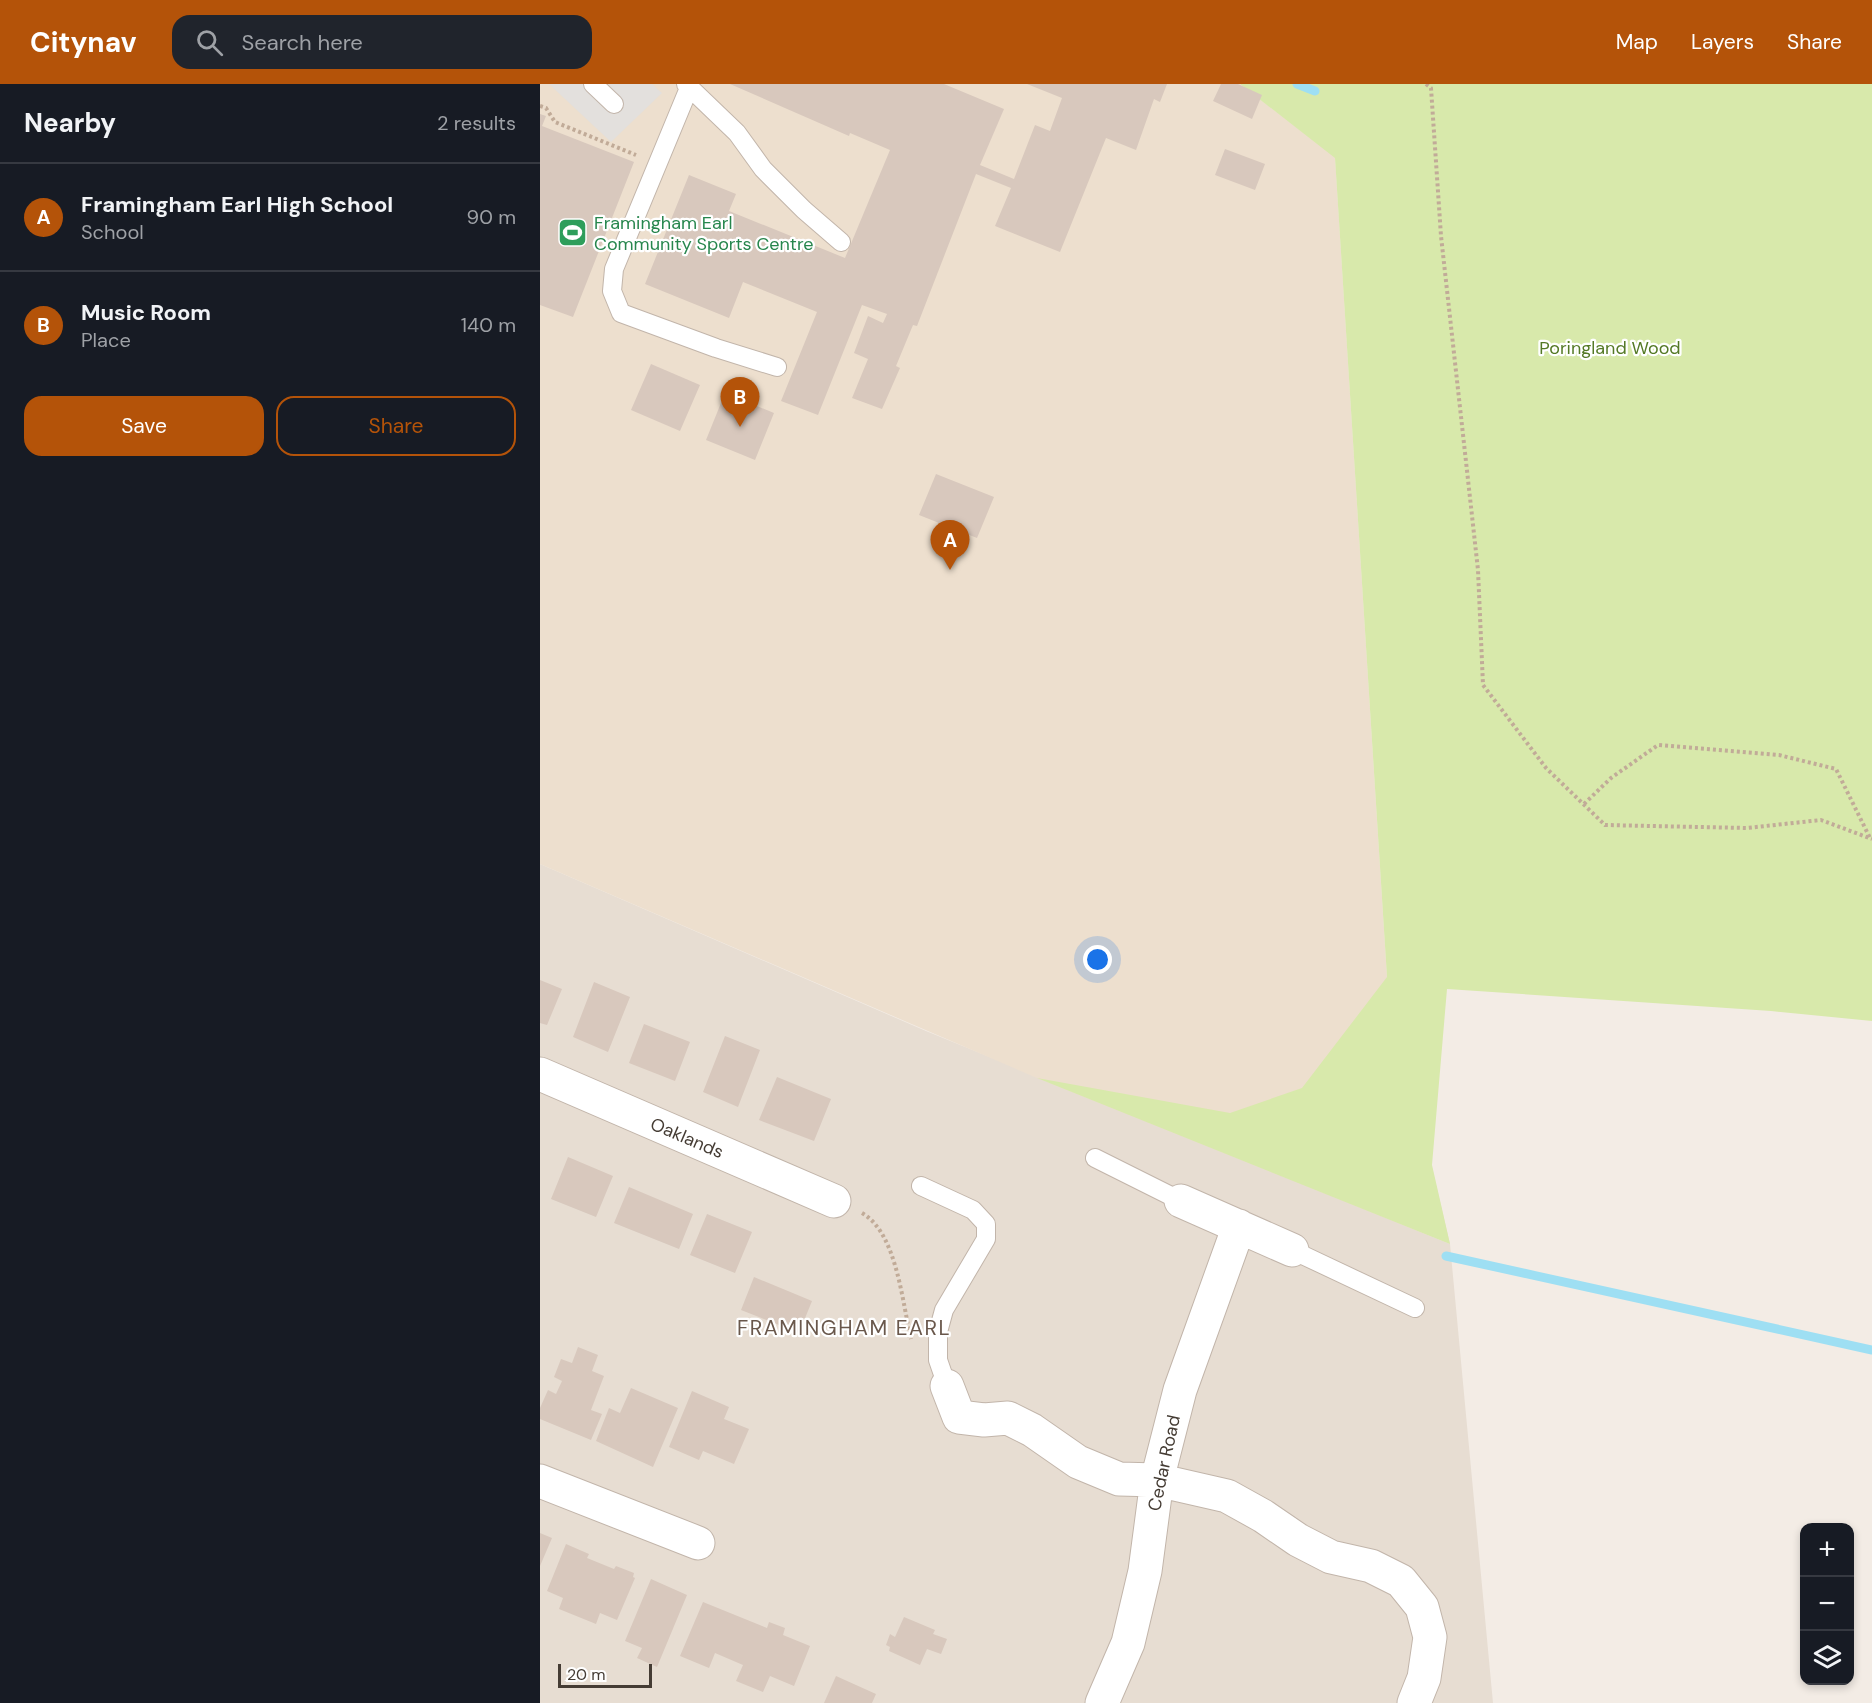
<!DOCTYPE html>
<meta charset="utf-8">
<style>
:root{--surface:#171b24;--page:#20242c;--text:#f1f3f6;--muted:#9ea1a6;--line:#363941;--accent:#b45309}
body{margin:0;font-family:"DM Sans",sans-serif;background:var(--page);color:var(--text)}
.controls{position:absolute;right:18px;bottom:18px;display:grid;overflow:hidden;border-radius:12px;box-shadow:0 3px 9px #0003}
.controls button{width:54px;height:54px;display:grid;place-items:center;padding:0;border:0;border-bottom:2px solid var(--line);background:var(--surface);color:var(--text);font:30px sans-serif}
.scale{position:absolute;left:18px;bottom:15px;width:94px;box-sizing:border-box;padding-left:6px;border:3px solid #453c34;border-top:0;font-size:16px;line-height:21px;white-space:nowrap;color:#453c34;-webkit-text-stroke:4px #fff;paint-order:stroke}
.you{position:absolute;left:558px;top:876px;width:21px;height:21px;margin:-15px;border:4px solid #fff;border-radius:50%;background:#1a73e8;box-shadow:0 0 0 9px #1a73e833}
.badge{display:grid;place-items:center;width:39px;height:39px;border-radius:50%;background:var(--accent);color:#fff;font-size:20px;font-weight:700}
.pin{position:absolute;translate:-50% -50px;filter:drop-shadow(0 2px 3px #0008)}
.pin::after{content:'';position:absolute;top:32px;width:21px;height:18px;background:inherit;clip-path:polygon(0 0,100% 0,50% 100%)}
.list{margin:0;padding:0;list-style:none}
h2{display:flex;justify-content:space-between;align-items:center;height:78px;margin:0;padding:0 24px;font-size:26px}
h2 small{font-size:20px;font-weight:400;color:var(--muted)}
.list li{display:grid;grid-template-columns:39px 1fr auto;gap:18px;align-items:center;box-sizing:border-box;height:108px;padding:0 24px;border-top:2px solid var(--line)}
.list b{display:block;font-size:22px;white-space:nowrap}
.list p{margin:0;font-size:20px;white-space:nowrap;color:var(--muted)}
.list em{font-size:20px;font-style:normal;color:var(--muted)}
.actions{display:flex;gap:12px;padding:18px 24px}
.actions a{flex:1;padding:14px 0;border:2px solid var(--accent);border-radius:18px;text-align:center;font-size:21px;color:var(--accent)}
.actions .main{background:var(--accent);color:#fff}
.icon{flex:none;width:33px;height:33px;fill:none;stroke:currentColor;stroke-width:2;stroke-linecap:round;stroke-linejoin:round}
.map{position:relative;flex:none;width:1332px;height:1619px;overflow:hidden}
header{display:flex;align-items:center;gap:36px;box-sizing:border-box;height:84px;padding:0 30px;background:var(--accent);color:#fff}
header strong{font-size:28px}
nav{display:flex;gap:33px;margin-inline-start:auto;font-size:21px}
.search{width:420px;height:54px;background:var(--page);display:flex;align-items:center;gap:15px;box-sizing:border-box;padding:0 21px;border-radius:18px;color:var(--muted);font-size:22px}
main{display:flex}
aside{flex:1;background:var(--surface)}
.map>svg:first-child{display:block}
</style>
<header>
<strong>Citynav</strong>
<div class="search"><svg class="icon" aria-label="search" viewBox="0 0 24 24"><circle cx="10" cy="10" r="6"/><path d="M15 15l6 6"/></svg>Search here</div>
<nav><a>Map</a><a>Layers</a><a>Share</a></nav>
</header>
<main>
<aside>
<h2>Nearby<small>2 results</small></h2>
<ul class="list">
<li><span class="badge">A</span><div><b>Framingham Earl High School</b><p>School</p></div><em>90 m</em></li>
<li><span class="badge">B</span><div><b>Music Room</b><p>Place</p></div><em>140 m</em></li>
</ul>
<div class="actions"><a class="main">Save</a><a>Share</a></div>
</aside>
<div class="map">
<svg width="1332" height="1619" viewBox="0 0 1332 1619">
<rect width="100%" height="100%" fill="#f3ece5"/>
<!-- residential -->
<path fill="#e7ddd2" d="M0,780L386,947L910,1160L953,1619H0Z"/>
<!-- education -->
<path fill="#eddfce" d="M0,0H700L795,73L847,893L910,1160L497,994L0,780Z"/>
<!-- green -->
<path fill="#d8e9ab" d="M700,0H1332V937L1231,927L907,905L892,1081L910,1160L497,994L690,1029L762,1004L847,893L795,74Z"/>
<!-- parking -->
<path fill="#e3e0dd" d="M9,0H112L122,9L71,58Z"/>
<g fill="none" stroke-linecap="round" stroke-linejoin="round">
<!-- stream -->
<path stroke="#9edff3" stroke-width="9" d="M757,0L775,7
M906,1172L1332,1266"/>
</g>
<!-- building -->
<path fill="#d8c8bd" d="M190,0H404L464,25L440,81L474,95L495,41L510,47L522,14L487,0H627L620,18L614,15L596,66L566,54L520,168L455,142L471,104L436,90L377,242L373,241L356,282L360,284L342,325L312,314L328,275L314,269L328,232L343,239L347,230L322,221L278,331L241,317L277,228L203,198L189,234L105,200L149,91L196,110L189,127L305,174L350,66L310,49L309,52Z
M681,0H698L722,11L712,35L673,17Z
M0,30L6,32L2,42L94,78L33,233L0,221Z
M685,65L725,80L715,106L675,91Z
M111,280L160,301L140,347L91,326Z
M185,309L234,329L215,376L166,356Z
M396,390L454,413L437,454L379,431Z
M0,896L22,905L7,941L0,939Z
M54,898L90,913L68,968L33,953Z
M104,940L150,958L135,997L89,979Z
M185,952L220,966L198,1023L163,1008Z
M237,993L291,1015L274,1057L219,1036Z
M28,1073L73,1092L56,1133L11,1115Z
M89,1103L153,1130L139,1165L74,1139Z
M167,1130L212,1148L195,1189L150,1171Z
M214,1193L272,1217L259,1249L201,1226Z
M38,1263L58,1271L52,1287L64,1292L51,1326L62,1330L51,1356L0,1335V1324L8,1306L16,1310L22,1297L14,1293L21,1275L32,1279Z
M91,1304L138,1324L113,1383L56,1357L69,1324L80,1329Z
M152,1307L189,1323L184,1335L209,1345L194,1380L163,1367L159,1376L129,1363Z
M0,1449L12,1454L0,1482Z
M26,1460L49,1470L47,1474L74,1485L76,1482L94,1489L93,1493L95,1494L77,1536L60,1529L56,1540L19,1525L23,1514L7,1507Z
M111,1495L147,1511L117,1583L97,1574L102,1564L85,1557Z
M163,1518L227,1544L229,1538L245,1544L243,1551L270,1562L254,1602L230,1592L223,1608L196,1597L203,1581L175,1569L169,1584L140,1572Z
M364,1533L395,1546L393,1550L407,1555L401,1570L387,1565L380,1581L349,1567L350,1563L346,1561L350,1550L355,1553Z
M296,1592L336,1610L332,1619H284Z"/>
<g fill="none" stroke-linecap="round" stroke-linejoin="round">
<defs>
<path id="lane" d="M53,0L74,20
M146,0L197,49L223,85L264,126L301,158
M149,4L74,185L72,207L81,229L176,264L237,283
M555,1074L641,1117
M381,1102L433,1126L446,1140V1155L404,1226L398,1248V1276L407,1302
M752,1166L875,1224"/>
<path id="street" d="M0,990L294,1117
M641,1117L752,1166
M407,1302L419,1333L444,1336L468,1334L492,1346L538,1378L579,1395L617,1396L687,1412L723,1432L758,1456L791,1473L831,1482L861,1497L882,1523L890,1553L884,1594L874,1619
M0,1397L158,1459
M562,1619L588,1559L605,1487L617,1396L640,1306L699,1142"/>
</defs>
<!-- lane casing -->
<use href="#lane" stroke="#c2b5aa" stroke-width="20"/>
<!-- street casing -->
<use href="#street" stroke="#c2b5aa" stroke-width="35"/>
<!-- path -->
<path stroke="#c1ab98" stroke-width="4" stroke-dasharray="3 3" stroke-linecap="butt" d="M886,0L891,4L901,152L938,486L943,601L1006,684L1065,741L1207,744L1281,736L1332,755
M0,22L6,24L15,38L96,71
M1044,720L1071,694L1118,661L1239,671L1296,685L1330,754
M322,1129C357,1149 362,1218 371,1255"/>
<!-- lane -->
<use href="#lane" stroke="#fff" stroke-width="18"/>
<!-- street -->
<use href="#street" stroke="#fff" stroke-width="33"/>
</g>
<!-- icons -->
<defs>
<symbol id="stadium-square" viewBox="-11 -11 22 22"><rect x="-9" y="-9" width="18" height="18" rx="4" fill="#2e9e5b" stroke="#fff"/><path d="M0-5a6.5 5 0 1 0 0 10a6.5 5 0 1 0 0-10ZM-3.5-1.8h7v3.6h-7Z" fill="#fff"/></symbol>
</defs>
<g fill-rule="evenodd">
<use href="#stadium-square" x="16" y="132" width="33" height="33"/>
</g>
<g text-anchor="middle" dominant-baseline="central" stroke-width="4.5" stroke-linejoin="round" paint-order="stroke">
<!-- leisure labels -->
<g font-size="18" fill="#27864d" stroke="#fff" text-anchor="start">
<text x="54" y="139">Framingham Earl<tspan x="54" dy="21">Community Sports Centre</tspan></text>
</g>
<!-- park labels -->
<g font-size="18" fill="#547925" stroke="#fff">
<text x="1070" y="264">Poringland Wood</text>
</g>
<!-- street labels -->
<g font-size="18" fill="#453c34" stroke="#fff">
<text transform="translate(147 1054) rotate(23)">Oaklands</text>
<text transform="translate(624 1379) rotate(-78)">Cedar Road</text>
</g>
<!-- quarter labels -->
<g font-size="21" letter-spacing="1.5" fill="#69574b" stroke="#fff">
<text x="304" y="1244">FRAMINGHAM EARL</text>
</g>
</g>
</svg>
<div class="controls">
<button>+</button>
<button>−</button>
<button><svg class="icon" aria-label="layers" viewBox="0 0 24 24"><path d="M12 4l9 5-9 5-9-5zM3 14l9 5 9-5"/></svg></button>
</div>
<div class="scale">20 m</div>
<div class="you"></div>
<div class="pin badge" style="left:410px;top:486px">A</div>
<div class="pin badge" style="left:200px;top:343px">B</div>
</div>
</main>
